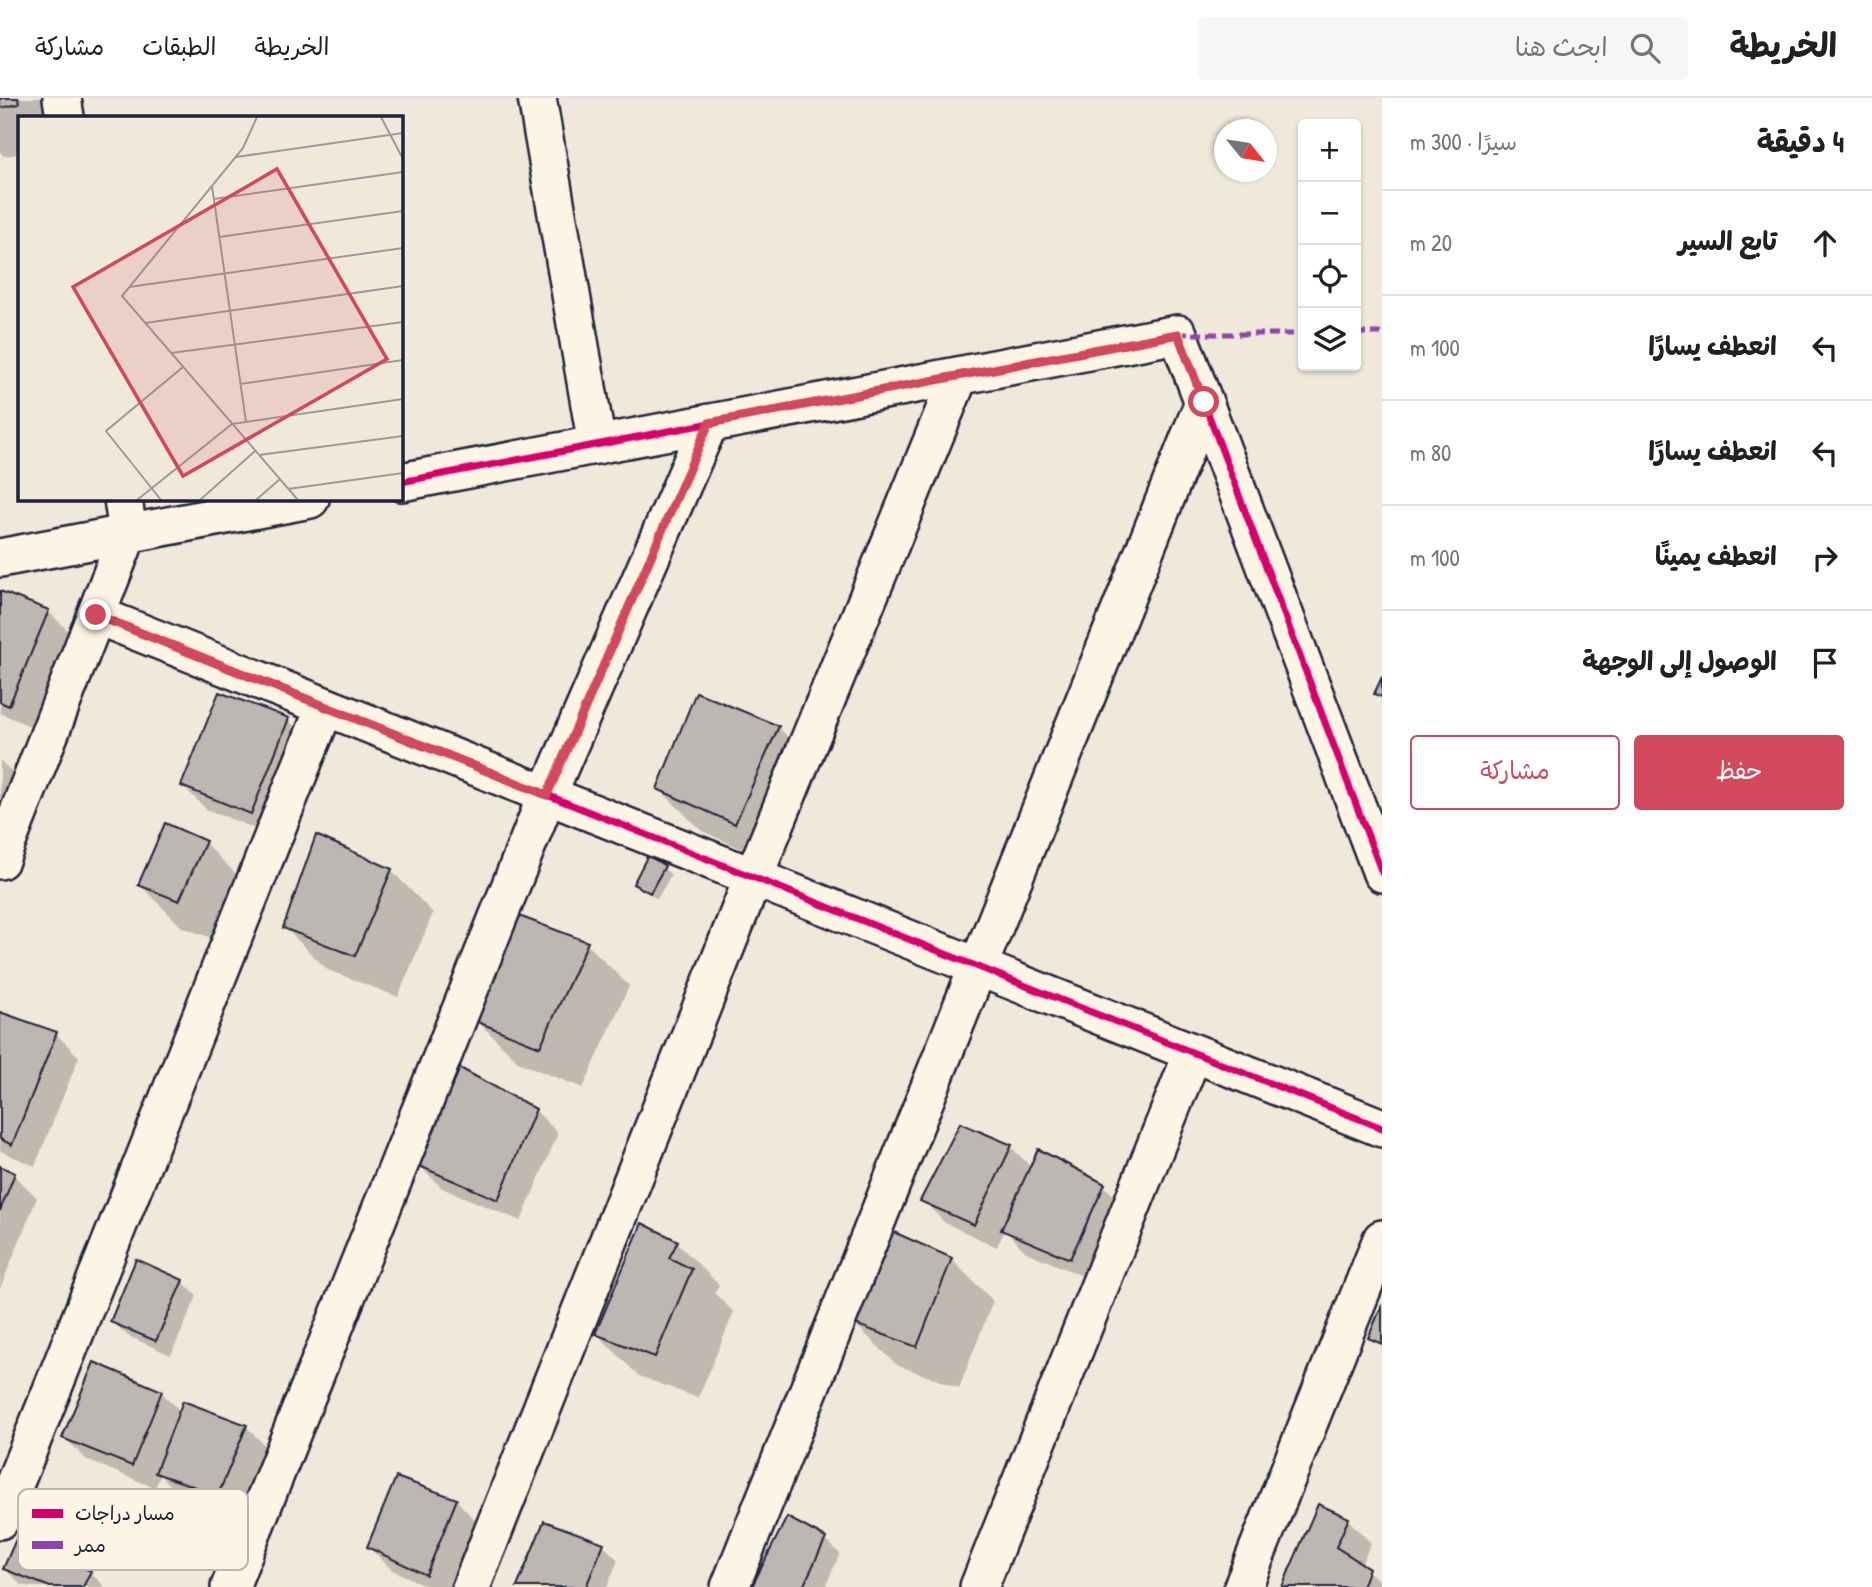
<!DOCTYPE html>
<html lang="ar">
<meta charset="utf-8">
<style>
:root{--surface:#fff;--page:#f6f6f6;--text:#202124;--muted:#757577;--line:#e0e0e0;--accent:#d1495b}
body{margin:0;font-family:"Patrick Hand","Playpen Sans Arabic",sans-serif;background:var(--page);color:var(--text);direction:rtl}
.controls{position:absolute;right:21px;top:21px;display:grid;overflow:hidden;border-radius:7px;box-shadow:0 2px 5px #0004}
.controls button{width:63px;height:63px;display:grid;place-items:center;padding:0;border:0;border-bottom:2px solid var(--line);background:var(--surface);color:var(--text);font:35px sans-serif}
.compass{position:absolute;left:1214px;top:21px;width:63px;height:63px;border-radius:50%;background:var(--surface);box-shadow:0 2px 5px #0004;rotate:120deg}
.stop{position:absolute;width:21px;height:21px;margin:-16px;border:5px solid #d1495b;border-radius:50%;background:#fff}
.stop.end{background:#d1495b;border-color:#fff;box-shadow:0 2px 7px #0008}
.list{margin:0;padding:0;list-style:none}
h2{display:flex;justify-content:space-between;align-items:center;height:91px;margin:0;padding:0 28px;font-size:30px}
h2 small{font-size:23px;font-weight:400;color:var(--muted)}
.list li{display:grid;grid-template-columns:46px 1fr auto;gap:21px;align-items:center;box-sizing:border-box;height:105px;padding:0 28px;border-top:2px solid var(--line)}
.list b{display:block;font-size:26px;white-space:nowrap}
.list em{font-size:23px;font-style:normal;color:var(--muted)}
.actions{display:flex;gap:14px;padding:21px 28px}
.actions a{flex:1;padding:16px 0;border:2px solid var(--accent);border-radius:7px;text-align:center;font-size:24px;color:var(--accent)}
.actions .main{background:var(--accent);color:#fff}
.icon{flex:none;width:38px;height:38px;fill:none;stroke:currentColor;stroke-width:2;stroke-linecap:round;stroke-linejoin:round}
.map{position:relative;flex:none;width:1382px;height:1489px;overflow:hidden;direction:ltr}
header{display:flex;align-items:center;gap:42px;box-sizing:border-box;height:98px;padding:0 35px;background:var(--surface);border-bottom:2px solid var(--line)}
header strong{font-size:33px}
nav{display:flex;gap:38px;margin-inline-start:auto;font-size:24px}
.search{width:490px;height:63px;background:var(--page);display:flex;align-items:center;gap:18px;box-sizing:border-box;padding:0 24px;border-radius:7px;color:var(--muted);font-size:26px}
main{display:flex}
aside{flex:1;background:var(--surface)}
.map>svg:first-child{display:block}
</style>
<header>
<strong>الخريطة</strong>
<div class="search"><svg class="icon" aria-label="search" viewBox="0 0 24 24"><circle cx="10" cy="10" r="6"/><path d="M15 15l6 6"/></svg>ابحث هنا</div>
<nav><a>الخريطة</a><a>الطبقات</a><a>مشاركة</a></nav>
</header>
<main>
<aside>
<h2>4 دقيقة<small>سيرًا · 300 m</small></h2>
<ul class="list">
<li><svg class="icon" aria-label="ahead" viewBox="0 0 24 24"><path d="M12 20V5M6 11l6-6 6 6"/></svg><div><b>تابع السير</b></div><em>20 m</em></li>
<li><svg class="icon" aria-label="left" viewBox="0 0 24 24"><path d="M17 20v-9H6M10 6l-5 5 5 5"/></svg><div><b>انعطف يسارًا</b></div><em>100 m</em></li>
<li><svg class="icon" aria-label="left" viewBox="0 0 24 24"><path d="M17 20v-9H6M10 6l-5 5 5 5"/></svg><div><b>انعطف يسارًا</b></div><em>80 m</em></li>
<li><svg class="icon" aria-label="right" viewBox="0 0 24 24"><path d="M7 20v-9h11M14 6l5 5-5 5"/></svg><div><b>انعطف يمينًا</b></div><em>100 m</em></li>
<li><svg class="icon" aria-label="arrive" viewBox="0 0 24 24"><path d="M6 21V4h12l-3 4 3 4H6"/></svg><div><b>الوصول إلى الوجهة</b></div></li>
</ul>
<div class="actions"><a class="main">حفظ</a><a>مشاركة</a></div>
</aside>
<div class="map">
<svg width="1382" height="1489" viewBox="0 0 1382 1489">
<rect width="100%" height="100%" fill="#efe8db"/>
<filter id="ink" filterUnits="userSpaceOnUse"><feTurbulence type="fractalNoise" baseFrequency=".0143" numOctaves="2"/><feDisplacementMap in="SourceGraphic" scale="14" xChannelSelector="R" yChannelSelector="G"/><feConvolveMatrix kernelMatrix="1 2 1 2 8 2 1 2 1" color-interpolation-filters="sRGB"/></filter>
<g filter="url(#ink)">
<!-- shadow -->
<path fill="#0003" d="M0,0H53L56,19H19V56L4,58L0,54Z
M0,495L48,513L71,536L32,629L0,615Z
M288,622L311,645L274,738L206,711L183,688Z
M778,629L820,672L777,767L702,733L659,691Z
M0,662L17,679L0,717Z
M205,745L247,787L222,844L182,829L140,787Z
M664,770L671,777L657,801L635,786Z
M391,772L433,815L398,899L328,872L285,830Z
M587,846L629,888L583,990L520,965L477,923Z
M0,915L56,936L79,959L35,1068L0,1053Z
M535,1012L558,1035L521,1123L442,1090L419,1067Z
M1011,1049L1031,1069L1104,1088L1127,1111L1094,1183L1026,1154L1005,1132L997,1149L945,1125L923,1102Z
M0,1070L14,1077L37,1100L0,1191Z
M677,1145L719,1187L714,1195L734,1214L698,1300L639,1278L597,1236Z
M951,1161L993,1203L959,1290L897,1267L854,1225Z
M182,1183L197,1198L171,1257L128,1238L112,1223Z
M161,1294L181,1314L246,1328L268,1351L241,1419L180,1397L160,1377L155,1390L87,1362L64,1339Z
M397,1382L457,1403L479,1426L453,1489H429L392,1472L369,1449Z
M1319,1408L1348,1422L1371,1445L1361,1467L1382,1485V1489H1283Z
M825,1441L840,1456L825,1489H756Z
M603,1447L618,1462L607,1489H519Z
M5,1470L90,1474L105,1489H29L20,1486Z"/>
<!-- building -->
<path fill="#bcb7b3" stroke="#22223b" stroke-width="2" d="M0,0H18L19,6L0,10Z
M0,493L49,512L9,608L0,604Z
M1382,579V599L1374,596Z
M219,594L289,620L251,716L181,688Z
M696,594L779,628L735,726L657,691Z
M165,725L206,743L179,803L138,787Z
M316,737L392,771L355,858L283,830Z
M648,757L665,768L650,795L633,786Z
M519,818L588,844L540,949L475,923Z
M0,914L57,934L12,1047L0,1041Z
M460,970L536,1011L498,1102L417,1067Z
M960,1025L1012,1047L974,1127L920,1103Z
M1038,1051L1105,1086L1070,1161L1001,1132Z
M0,1068L15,1075L0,1113Z
M642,1125L678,1143L669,1160L692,1171L655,1259L595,1236Z
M887,1131L952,1160L917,1249L852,1225Z
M136,1161L183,1182L156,1243L110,1224Z
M1382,1207V1246L1368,1240Z
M94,1264L162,1293L132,1368L62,1340Z
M183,1303L247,1327L218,1397L155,1375Z
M396,1379L457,1401L426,1477L367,1449Z
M1318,1406L1349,1420L1336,1449L1369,1470L1362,1489H1282Z
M787,1419L826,1440L803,1489H755L752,1488Z
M544,1423L604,1445L586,1489H517Z
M16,1441L91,1473L83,1489H50L3,1471Z"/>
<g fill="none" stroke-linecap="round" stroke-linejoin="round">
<defs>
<path id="minor" d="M62,0L65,19
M537,0L597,347
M401,384L1178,236L1382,775
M0,460L310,401
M96,517L1382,1030
M0,762L128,435L123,401
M0,1422L325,609
M230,1489L547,697L709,325
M471,1489L753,780L959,278
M730,1489L1204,304
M979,1489L1193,955
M1243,1489L1382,1141"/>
</defs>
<!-- minor casing -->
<use href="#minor" stroke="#22223b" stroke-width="42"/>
<!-- minor -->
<use href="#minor" stroke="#fcf5e5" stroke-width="37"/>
<!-- quiet -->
<path stroke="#8e44ad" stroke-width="5" stroke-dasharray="10 5" stroke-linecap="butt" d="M1356,235H1382
M1178,236H1303"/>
<defs>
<path id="cycleway" d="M401,384L1178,236L1382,775
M96,517L1382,1030"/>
</defs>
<!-- cycleway casing -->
<use href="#cycleway" stroke="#fcf5e5" stroke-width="11"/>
<!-- cycleway -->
<use href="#cycleway" stroke="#d6006c" stroke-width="7"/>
</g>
</g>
<g fill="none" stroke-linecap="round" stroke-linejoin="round" filter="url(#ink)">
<!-- route -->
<path stroke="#d1495b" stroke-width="9" d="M96,517L547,697L709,325L1178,236L1204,304"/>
</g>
<!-- overview -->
<g transform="translate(18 18)">
<rect width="385" height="385" fill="#efe8db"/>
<path fill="none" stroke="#9d999b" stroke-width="2" d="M239,1L225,32L104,180L280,384M363,1L385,43M218,41L385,17M194,70L228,306M196,83L385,56M201,121L385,95M111,171L385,132M127,207L385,170M153,237L385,206M222,268L385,244M241,339L385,320M270,373L385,357M119,384L214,308L385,283M143,384L88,315L165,251M182,384L237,335M238,384L262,363"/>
<path fill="#d1495b" fill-opacity="0.15" stroke="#d1495b" stroke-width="3.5" d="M259,53L369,243L165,360L55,171Z"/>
<rect width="385" height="385" fill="none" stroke="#22223b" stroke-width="3.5"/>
</g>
<!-- legend -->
<rect x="18" y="1391" width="230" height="81" rx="10" fill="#fcf5e5" stroke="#bbb6b2" stroke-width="2"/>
<rect x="32" y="1411" width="31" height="9" fill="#d6006c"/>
<rect x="32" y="1443" width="31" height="8" fill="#8e44ad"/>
<g font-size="19" fill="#22223b">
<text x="75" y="1422">مسار دراجات</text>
<text x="75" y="1454">ممر</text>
</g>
</svg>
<div class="controls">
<button>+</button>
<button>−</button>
<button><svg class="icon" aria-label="locate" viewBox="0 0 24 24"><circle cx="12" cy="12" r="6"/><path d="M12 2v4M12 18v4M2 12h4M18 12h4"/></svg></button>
<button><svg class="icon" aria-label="layers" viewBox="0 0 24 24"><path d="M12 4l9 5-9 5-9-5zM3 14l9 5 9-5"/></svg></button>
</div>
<svg class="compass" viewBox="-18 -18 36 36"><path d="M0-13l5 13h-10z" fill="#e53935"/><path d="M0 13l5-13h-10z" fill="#757577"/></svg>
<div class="stop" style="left:1204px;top:304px"></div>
<div class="stop end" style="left:96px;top:517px"></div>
</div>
</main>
